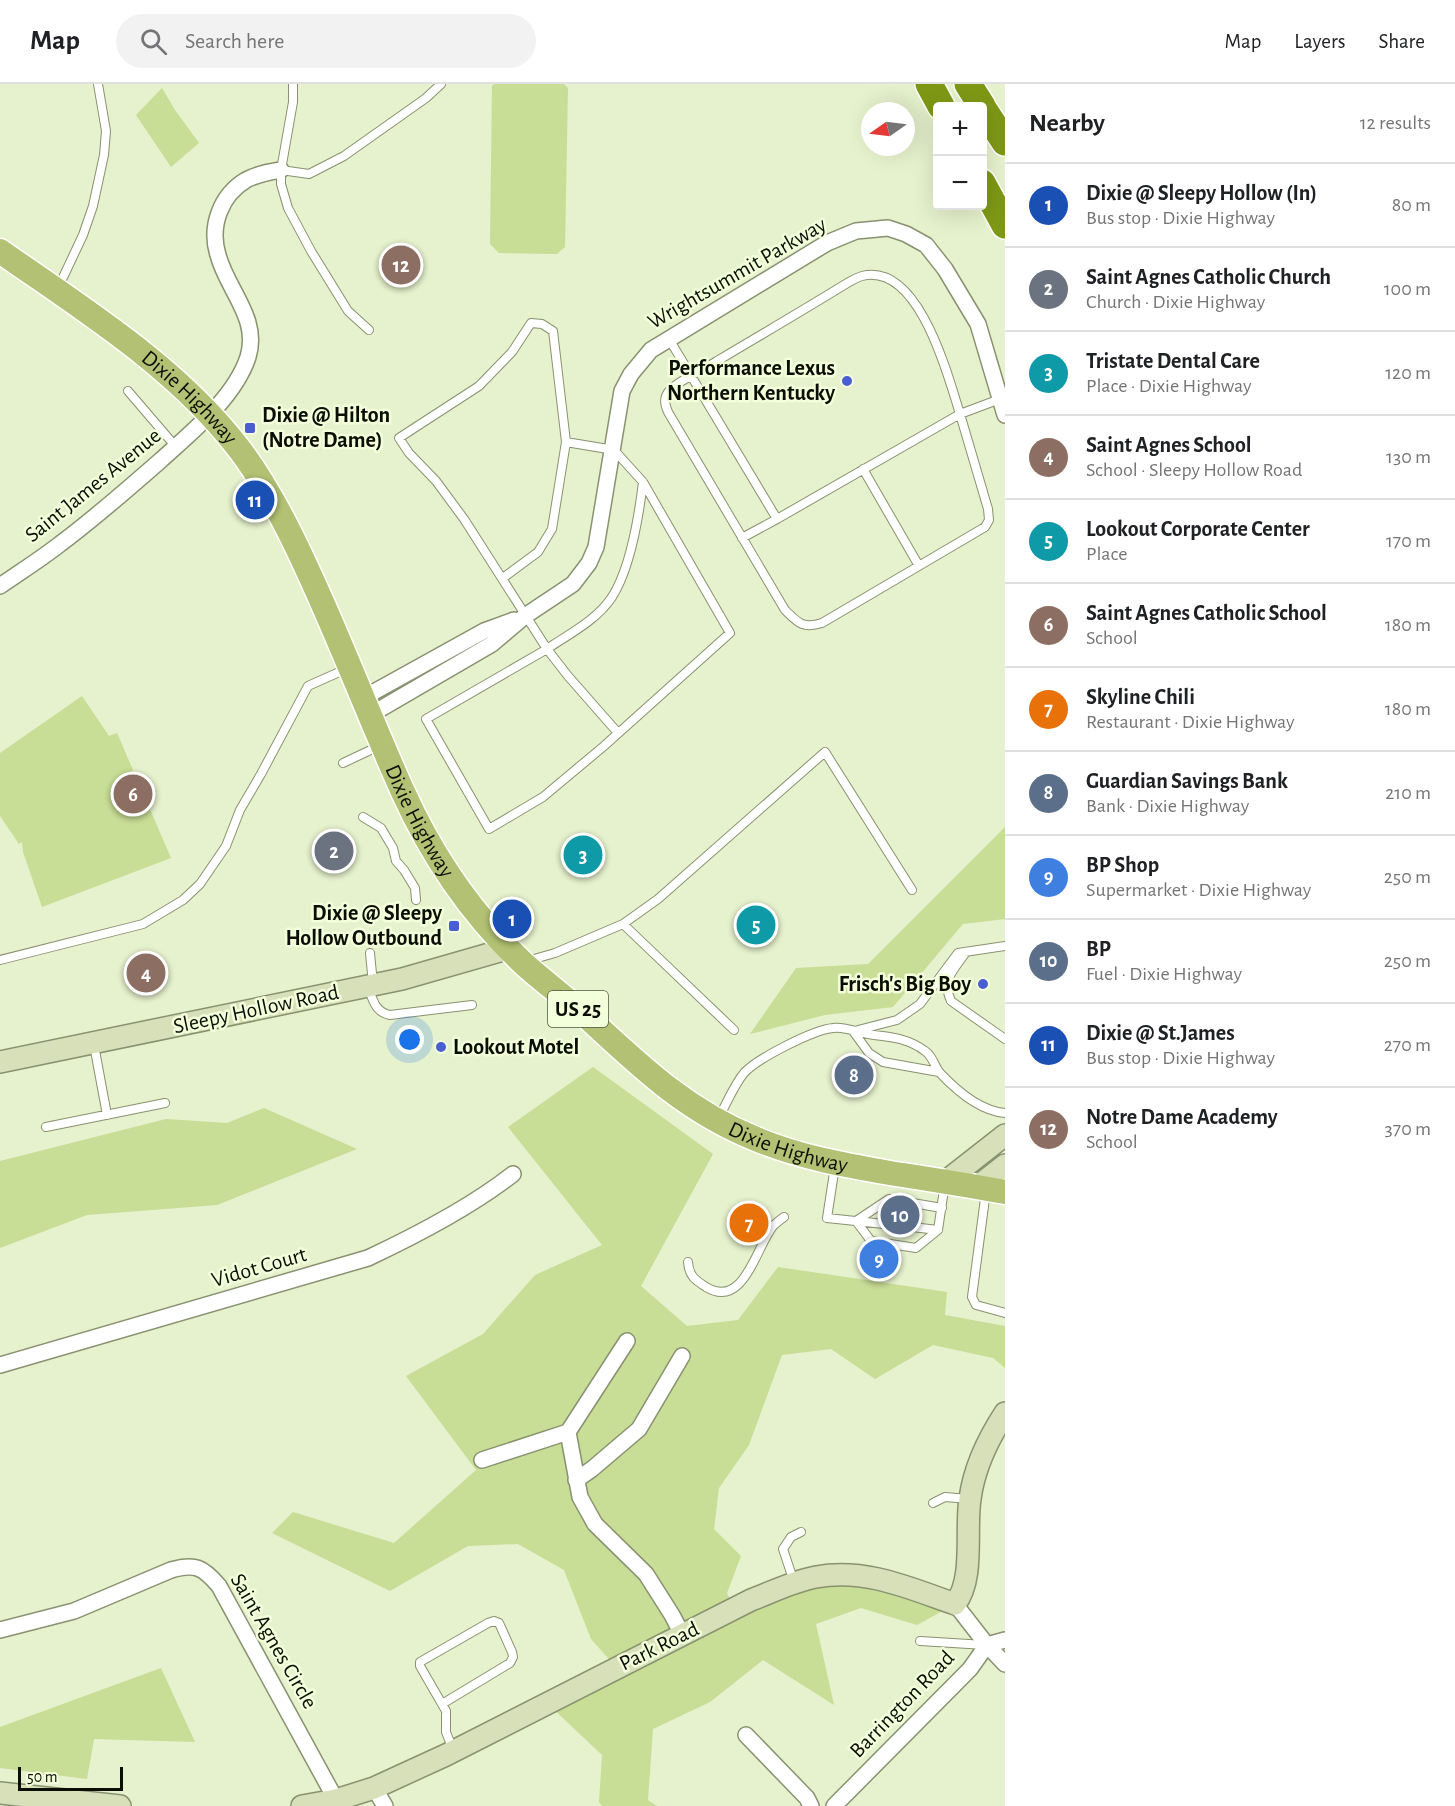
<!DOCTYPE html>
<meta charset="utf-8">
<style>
:root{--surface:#fff;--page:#f2f2f2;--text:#202124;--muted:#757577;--line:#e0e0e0;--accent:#111827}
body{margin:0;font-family:"Alegreya Sans",sans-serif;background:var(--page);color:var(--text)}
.controls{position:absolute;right:18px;top:18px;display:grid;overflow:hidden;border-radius:6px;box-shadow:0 6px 24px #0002}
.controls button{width:54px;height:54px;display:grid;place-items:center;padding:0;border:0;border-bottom:2px solid var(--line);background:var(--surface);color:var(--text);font:30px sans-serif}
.compass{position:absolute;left:861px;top:18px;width:54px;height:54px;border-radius:50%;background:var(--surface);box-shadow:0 6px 24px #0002;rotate:256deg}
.scale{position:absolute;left:18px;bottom:15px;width:105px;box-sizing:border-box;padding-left:6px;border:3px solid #0b0e04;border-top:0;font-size:16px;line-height:21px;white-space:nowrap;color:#0b0e04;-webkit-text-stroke:4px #f3ffda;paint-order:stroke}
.you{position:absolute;left:410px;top:956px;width:21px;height:21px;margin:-15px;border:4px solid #fff;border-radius:50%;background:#1a73e8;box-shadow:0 0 0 9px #1a73e833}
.badge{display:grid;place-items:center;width:39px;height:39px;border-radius:50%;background:var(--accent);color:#fff;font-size:20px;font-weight:700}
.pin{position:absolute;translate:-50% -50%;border:3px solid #fff;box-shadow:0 2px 6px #0006}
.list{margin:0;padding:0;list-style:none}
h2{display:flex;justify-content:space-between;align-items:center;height:78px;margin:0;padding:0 24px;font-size:26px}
h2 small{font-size:20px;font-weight:400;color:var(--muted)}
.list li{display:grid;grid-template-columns:39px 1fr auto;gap:18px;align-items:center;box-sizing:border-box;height:84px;padding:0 24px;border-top:2px solid var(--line)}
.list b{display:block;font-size:22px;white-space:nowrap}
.list p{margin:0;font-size:20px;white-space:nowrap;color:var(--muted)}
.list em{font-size:20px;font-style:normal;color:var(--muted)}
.icon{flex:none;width:33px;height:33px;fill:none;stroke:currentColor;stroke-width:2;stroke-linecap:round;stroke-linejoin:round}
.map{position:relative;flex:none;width:1005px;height:1722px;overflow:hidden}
header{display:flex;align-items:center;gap:36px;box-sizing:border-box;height:84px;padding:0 30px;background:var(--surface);border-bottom:2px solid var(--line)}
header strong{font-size:28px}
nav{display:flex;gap:33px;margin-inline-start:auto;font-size:21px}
.search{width:420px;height:54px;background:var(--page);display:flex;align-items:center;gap:15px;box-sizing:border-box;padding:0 21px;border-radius:33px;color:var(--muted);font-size:22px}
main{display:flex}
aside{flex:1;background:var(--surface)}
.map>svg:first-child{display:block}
</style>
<header>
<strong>Map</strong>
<div class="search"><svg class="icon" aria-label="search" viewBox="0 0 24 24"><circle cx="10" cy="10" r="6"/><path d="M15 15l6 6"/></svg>Search here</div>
<nav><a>Map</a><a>Layers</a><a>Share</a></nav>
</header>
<main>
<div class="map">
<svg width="1005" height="1722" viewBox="0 0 1005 1722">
<rect width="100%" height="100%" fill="#e6f1cd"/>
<!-- green -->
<path fill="#c8dd95" d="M494,0H564L568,4L565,163L557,170L499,169L490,160L492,2Z
M162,4L175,26L199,59L171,83L136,31Z
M82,612L109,652L117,649L171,774L42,823L23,768L22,758L19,760L0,732V669Z
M1005,743V835L963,840L893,923L825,931L750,950L796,884L868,880Z
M593,983L713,1070L641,1202L687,1242L738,1236L778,1183L947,1208L945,1231L1005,1242V1284L993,1274L933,1261L875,1295L831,1265L782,1271L749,1361L719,1404L714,1445L741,1472L727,1509L734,1524L815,1493L955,1520L917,1541L861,1524L816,1540L834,1621L763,1576L710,1618L653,1645L648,1716L657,1722H602L599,1718L602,1671L547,1619L616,1583L591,1555L564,1486L518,1460L468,1462L390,1507L272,1449L293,1428L394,1459L476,1386L406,1292L483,1250L535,1191L602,1161L508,1043Z
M264,1024L357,1065L217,1121L87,1131L0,1164V1077L166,1035L227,1039Z
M161,1584L195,1658L94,1655L87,1695L0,1684V1643Z"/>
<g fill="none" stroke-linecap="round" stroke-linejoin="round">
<defs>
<path id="lane" d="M293,0V18L281,86V100L288,124L311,167L348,227L369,246
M281,86L309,90L344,72L426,14L441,0
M59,202L83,151L93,122L104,71L106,47L98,0
M669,255L777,435L960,330L988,425L989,436L985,443L822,539C803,545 798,539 785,526L668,328C665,321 663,314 669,307C679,296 703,286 717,277C761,251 805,225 849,198C853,196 858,193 862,192C919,178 948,292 960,330L1000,315
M128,307L176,363
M863,385L919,482
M742,454L777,435
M503,494L538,468L552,445L566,358L553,247L542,240L531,239L512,268L479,302L399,354L409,369L436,397L464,435L547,565L426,635L489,745L543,713L604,662L730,549L643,398L614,366L566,358
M618,649L568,592L547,565C569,550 597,536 612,513C630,485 639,431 643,398
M343,679L379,662
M363,733L381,744L393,764L396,777L404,786L415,804L416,816
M623,840L734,946
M966,868C954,886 941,895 951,917L1005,955
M370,869L373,900
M0,876L143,840L183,816L200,800L226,762L240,726L261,690L308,602L346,585
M527,877L555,869L623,840L658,815L825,668L912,806
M368,903C373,916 375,928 390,931L472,921
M858,946L897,936L920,920L958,869L1005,862
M853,947L869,969L883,978L939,988
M94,961L107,1031
M719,1033C727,1019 734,1001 744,989C758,974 813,946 833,944C846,942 861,950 874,951C893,953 909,955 925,967C933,972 934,982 940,989C957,1007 981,1027 1005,1029
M46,1043L165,1019
M835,1082L827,1134L884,1140
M986,1107L972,1213L976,1221L1005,1229
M912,1143L938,1146L945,1099
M938,1146L916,1164L871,1157L856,1137L889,1115L942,1124
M688,1178C689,1192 695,1196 706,1203C744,1226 756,1163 773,1142C776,1139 780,1136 784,1133
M933,1419L945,1413L969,1415
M794,1498L783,1465L791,1453L801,1448
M920,1557L985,1561
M442,1620L510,1579L513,1573L512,1568L499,1539L494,1537L488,1539L420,1578V1582L446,1627V1648L453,1666"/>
<path id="street" d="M0,502C20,488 41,475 60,460C95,434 128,405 161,376C192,348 235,313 248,273C260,234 227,206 218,171C209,142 221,111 246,96C257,90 269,88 281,86
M363,614L484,547L514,536
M370,631L492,560L525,532L573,500L589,479L596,463L622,307L631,290L651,266L827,159L856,147L888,144L906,150L926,161L945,185L978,240L1005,331
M0,1281L368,1174C417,1151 471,1123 513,1090
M568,1348L580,1413L595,1440L646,1490L672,1531L682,1550
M482,1376L568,1348L627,1257
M576,1396L592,1385L639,1345L682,1272
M955,1520L987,1561L1005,1580
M0,1546L74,1527L171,1486C195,1479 203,1483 219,1502L336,1716
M746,1651L807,1714L811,1722
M374,1704L385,1722
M834,1722L970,1585L987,1561L1005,1556"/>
<path id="secondary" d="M0,978L402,895L510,864
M945,1098L1005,1051
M977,1103L1005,1081
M0,1709L120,1722
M302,1722L336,1716L374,1704L446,1671L751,1516C772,1508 794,1497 816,1493C866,1484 909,1504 955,1520C975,1495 965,1446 970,1415C974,1384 988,1355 1005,1329"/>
<g id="primary">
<path id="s1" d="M0,167C84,226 177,283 240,366C268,403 289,445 308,487C342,560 370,635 403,708C432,772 473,832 524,880C544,898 566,914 586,932C640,982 686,1027 756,1055C799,1073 844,1081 890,1089C928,1095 967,1101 1005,1108"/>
</g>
<path id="highway" d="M929,0L941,22
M968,0L982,22
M982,23L1005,58
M982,99L1005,141"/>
</defs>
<!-- lane casing -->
<use href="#lane" stroke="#889270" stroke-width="10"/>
<!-- street casing -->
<use href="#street" stroke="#889270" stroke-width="18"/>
<!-- secondary casing -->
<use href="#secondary" stroke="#889270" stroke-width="24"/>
<!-- primary casing -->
<use href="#primary" stroke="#fff" stroke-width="27"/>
<!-- highway casing -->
<use href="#highway" stroke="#fff" stroke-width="30"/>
<!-- lane -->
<use href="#lane" stroke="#fff" stroke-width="8"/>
<!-- street -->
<use href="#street" stroke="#fff" stroke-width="15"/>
<!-- secondary -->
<use href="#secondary" stroke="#d8e0b9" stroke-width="21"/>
<!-- primary -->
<use href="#primary" stroke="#b2c173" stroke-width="24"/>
<!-- highway -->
<use href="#highway" stroke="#7e9815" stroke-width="27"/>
</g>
<!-- markers -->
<g fill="#495ed2" stroke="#f3ffda" stroke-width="2">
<circle cx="847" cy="297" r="6"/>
<rect x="244" y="338" width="12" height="12" rx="3"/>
<rect x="448" y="836" width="12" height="12" rx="3"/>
<circle cx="983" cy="900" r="6"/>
<circle cx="441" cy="963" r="6"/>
</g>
<g text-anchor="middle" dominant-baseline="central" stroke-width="5" stroke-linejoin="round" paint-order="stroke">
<!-- shield labels -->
<rect fill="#f3ffda" stroke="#515644" stroke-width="1.5" x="548" y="907" width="60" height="36" rx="4.5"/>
<g font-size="21" font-weight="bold" fill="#0b0e04">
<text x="578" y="925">US 25</text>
</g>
<!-- street labels -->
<g font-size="22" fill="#0b0e04" stroke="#f3ffda">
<text transform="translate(737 189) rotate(-30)">Wrightsummit Parkway</text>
<text stroke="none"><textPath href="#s1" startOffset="240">Dixie Highway</textPath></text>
<text transform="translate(93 401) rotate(-39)">Saint James Avenue</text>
<text stroke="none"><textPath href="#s1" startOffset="726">Dixie Highway</textPath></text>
<text transform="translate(256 925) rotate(-12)">Sleepy Hollow Road</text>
<text stroke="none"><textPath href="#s1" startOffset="1230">Dixie Highway</textPath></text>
<text transform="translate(259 1183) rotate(-16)">Vidot Court</text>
<text transform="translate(274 1557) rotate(60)">Saint Agnes Circle</text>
<text transform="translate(659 1562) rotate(-26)">Park Road</text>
<text transform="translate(902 1620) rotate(-46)">Barrington Road</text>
</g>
<!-- poi labels -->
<g font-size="22" font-weight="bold" fill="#0b0e04" stroke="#f3ffda" text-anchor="end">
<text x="835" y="284">Performance Lexus<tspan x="835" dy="25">Northern Kentucky</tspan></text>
<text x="262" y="331" text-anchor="start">Dixie @ Hilton<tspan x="262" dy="25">(Notre Dame)</tspan></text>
<text x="442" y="829">Dixie @ Sleepy<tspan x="442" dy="25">Hollow Outbound</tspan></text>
<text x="971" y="900">Frisch's Big Boy</text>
<text x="453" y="963" text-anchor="start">Lookout Motel</text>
</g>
</g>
</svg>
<div class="controls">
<button>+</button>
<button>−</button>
</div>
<svg class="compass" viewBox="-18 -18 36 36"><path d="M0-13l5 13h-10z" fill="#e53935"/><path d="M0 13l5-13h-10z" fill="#757577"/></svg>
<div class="scale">50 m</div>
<div class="you"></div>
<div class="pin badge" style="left:512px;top:835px;background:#1a4fb4">1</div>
<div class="pin badge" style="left:334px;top:767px;background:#6b7280">2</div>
<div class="pin badge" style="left:583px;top:771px;background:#0f9aa8">3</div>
<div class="pin badge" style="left:146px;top:889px;background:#8d6e63">4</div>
<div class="pin badge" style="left:756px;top:841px;background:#0f9aa8">5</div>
<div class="pin badge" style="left:133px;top:710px;background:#8d6e63">6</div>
<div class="pin badge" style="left:749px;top:1139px;background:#e8710a">7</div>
<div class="pin badge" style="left:854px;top:991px;background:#5c6f8a">8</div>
<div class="pin badge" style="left:879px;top:1175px;background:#3f7fe0">9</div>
<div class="pin badge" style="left:900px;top:1131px;background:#5c6f8a">10</div>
<div class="pin badge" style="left:255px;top:416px;background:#1a4fb4">11</div>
<div class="pin badge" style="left:401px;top:181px;background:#8d6e63">12</div>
</div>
<aside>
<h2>Nearby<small>12 results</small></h2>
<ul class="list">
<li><span class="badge" style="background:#1a4fb4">1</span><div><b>Dixie @ Sleepy Hollow (In)</b><p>Bus stop · Dixie Highway</p></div><em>80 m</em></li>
<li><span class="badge" style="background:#6b7280">2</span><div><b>Saint Agnes Catholic Church</b><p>Church · Dixie Highway</p></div><em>100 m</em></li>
<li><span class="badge" style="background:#0f9aa8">3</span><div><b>Tristate Dental Care</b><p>Place · Dixie Highway</p></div><em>120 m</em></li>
<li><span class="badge" style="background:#8d6e63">4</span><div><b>Saint Agnes School</b><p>School · Sleepy Hollow Road</p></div><em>130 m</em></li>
<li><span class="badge" style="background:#0f9aa8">5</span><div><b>Lookout Corporate Center</b><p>Place</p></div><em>170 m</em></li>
<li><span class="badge" style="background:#8d6e63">6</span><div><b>Saint Agnes Catholic School</b><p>School</p></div><em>180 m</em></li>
<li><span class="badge" style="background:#e8710a">7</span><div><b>Skyline Chili</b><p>Restaurant · Dixie Highway</p></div><em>180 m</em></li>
<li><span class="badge" style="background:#5c6f8a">8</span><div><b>Guardian Savings Bank</b><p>Bank · Dixie Highway</p></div><em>210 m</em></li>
<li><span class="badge" style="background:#3f7fe0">9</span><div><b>BP Shop</b><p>Supermarket · Dixie Highway</p></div><em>250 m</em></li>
<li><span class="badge" style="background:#5c6f8a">10</span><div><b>BP</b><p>Fuel · Dixie Highway</p></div><em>250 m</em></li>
<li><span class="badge" style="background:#1a4fb4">11</span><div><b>Dixie @ St.James</b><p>Bus stop · Dixie Highway</p></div><em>270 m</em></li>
<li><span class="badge" style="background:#8d6e63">12</span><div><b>Notre Dame Academy</b><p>School</p></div><em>370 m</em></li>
</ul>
</aside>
</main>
